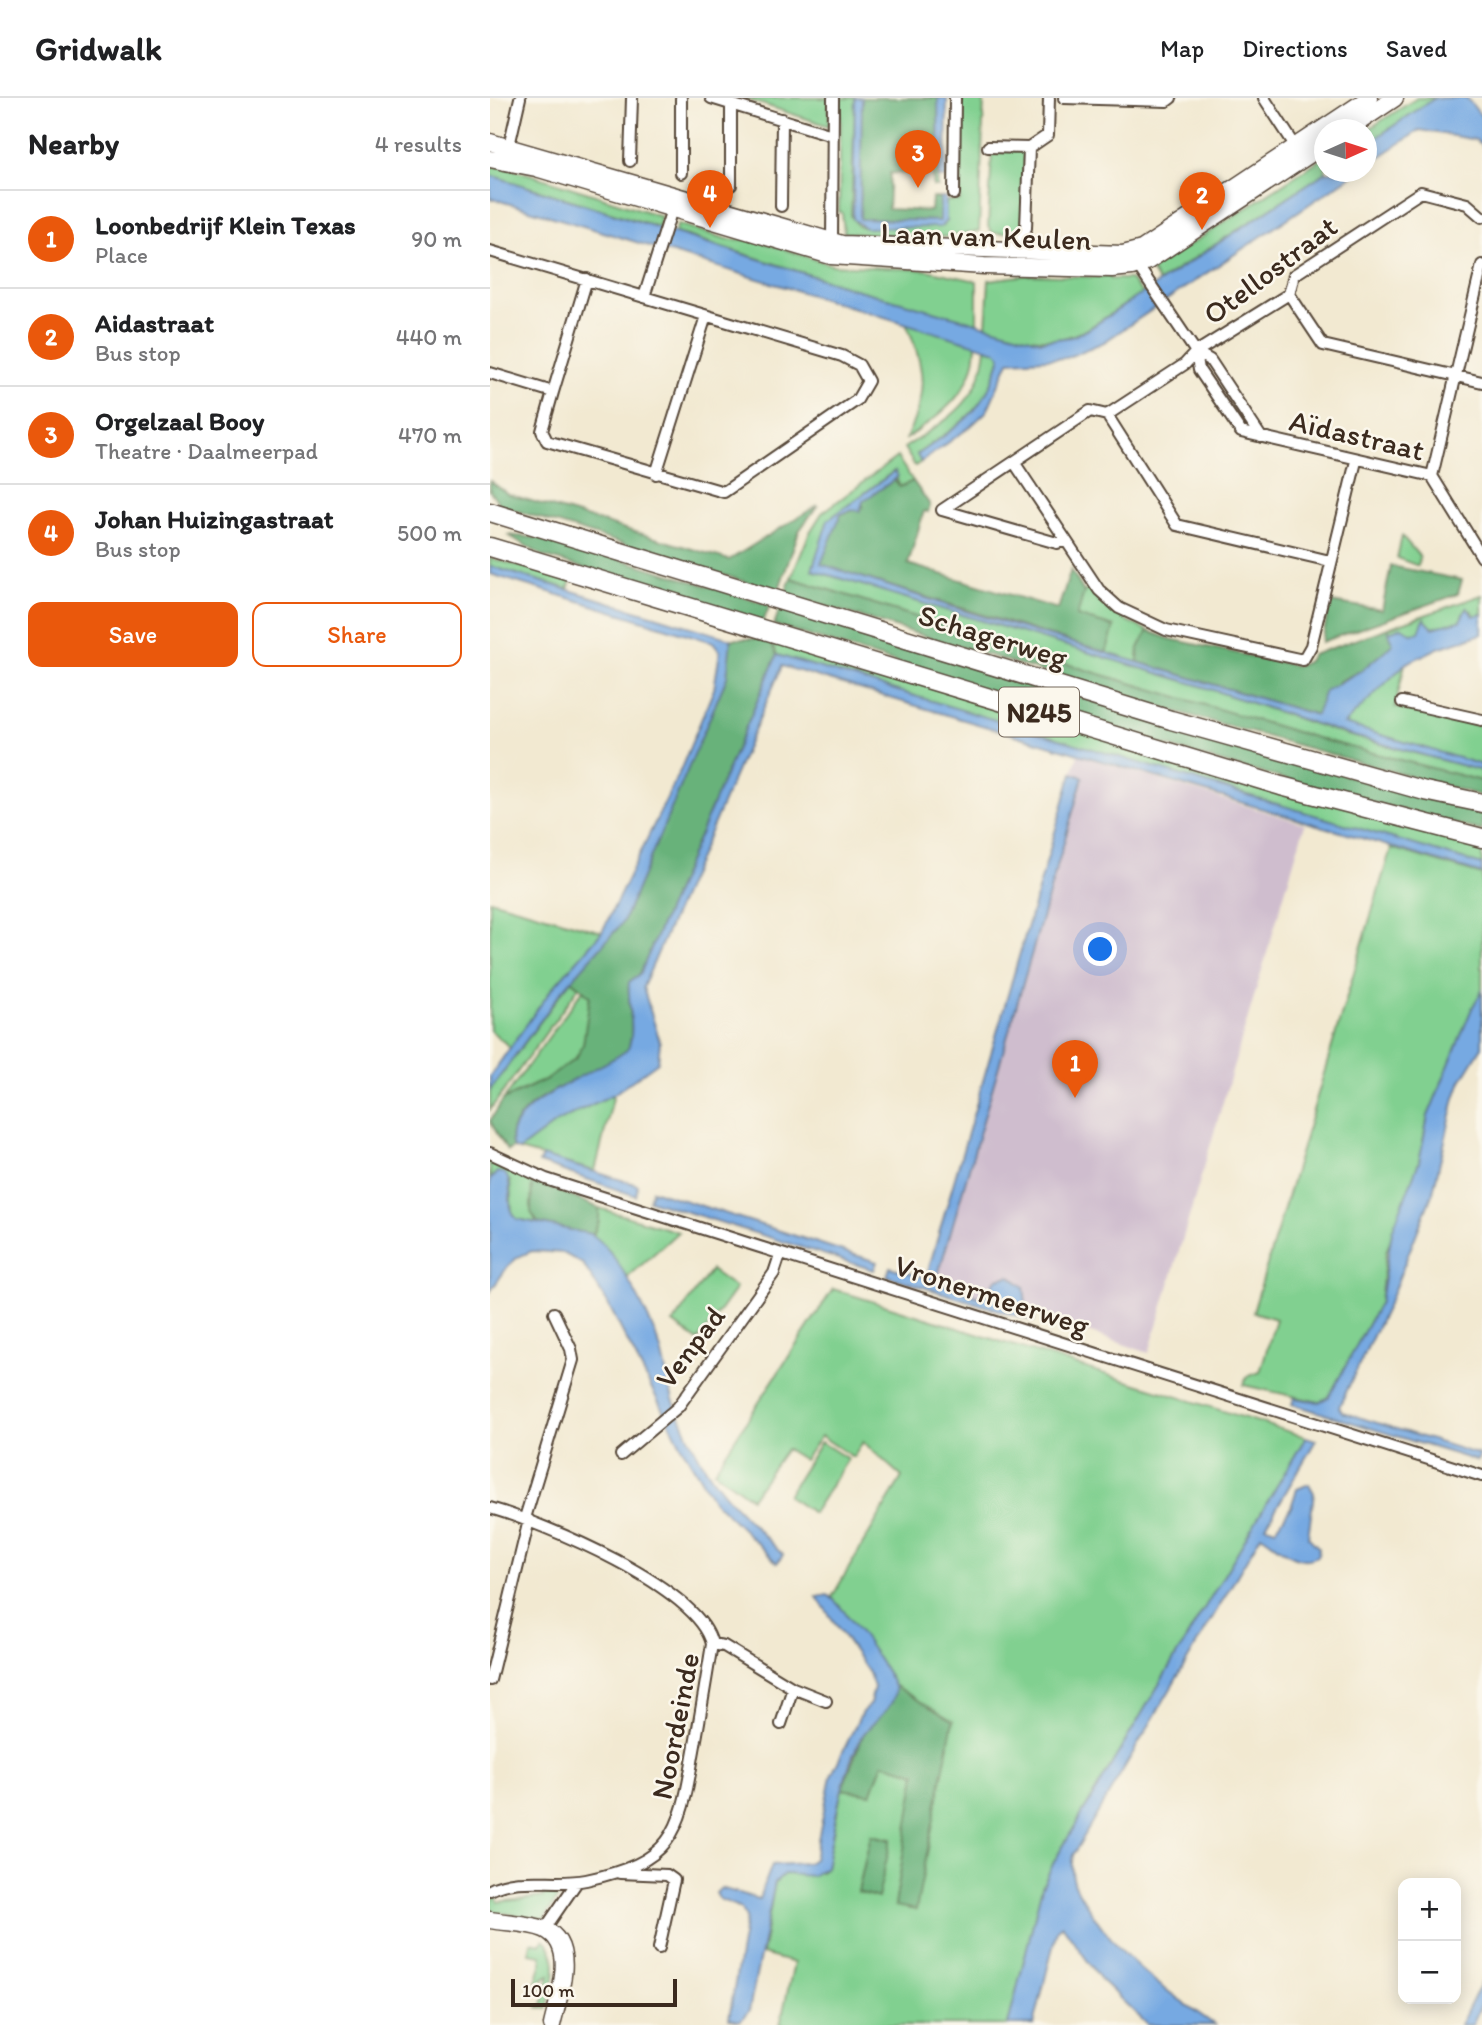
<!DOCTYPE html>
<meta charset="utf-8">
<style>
:root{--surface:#fff;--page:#f6f6f6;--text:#202124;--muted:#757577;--line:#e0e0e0;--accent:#ea580c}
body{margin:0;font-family:Itim,sans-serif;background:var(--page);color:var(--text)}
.controls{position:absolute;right:21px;bottom:21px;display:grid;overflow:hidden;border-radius:14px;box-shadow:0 4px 18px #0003}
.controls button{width:63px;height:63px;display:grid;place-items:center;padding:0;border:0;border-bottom:2px solid var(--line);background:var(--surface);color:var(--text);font:35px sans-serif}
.compass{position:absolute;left:824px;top:21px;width:63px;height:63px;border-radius:50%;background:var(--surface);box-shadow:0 4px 18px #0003;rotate:87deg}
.scale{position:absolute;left:21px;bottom:18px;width:166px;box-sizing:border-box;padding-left:7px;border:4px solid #3b2a1e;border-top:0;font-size:19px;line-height:24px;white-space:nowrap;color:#3b2a1e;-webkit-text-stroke:5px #fbf7ec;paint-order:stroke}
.you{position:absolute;left:611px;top:852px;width:24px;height:24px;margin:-18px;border:5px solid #fff;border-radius:50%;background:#1a73e8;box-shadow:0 0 0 10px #1a73e833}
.badge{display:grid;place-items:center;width:46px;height:46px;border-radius:50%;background:var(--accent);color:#fff;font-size:23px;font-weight:700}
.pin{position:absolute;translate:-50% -58px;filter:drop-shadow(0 2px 4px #0008)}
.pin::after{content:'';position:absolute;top:37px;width:24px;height:21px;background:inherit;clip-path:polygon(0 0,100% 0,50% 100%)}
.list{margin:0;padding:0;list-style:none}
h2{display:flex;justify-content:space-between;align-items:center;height:91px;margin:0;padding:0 28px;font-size:30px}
h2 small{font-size:23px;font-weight:400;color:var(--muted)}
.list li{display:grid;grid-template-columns:46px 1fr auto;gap:21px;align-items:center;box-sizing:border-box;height:98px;padding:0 28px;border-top:2px solid var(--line)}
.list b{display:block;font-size:26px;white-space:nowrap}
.list p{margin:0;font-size:23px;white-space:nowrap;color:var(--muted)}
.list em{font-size:23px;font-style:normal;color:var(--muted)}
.actions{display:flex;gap:14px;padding:21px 28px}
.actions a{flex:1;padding:16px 0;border:2px solid var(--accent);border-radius:14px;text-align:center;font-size:24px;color:var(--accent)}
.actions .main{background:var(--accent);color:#fff}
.map{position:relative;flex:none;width:992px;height:1927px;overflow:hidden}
header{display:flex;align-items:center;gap:42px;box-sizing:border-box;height:98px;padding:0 35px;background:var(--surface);border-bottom:2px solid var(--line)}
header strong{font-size:33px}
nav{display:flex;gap:38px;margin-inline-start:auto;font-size:24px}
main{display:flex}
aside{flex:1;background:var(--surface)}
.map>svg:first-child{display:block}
</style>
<header>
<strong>Gridwalk</strong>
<nav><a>Map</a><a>Directions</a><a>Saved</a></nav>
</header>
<main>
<aside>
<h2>Nearby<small>4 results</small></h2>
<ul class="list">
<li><span class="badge">1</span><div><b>Loonbedrijf Klein Texas</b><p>Place</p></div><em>90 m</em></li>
<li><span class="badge">2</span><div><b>Aidastraat</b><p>Bus stop</p></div><em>440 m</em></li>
<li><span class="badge">3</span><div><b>Orgelzaal Booy</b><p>Theatre · Daalmeerpad</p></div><em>470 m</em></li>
<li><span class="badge">4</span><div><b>Johan Huizingastraat</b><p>Bus stop</p></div><em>500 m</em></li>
</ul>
<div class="actions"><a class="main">Save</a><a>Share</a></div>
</aside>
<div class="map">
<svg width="992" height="1927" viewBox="0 0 992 1927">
<rect width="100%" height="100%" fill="#fbf7ec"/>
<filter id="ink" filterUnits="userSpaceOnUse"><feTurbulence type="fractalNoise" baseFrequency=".0143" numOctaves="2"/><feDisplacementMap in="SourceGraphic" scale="14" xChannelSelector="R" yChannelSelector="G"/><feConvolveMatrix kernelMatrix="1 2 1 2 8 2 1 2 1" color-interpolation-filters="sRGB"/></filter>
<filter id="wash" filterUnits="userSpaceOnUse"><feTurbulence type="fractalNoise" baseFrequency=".00686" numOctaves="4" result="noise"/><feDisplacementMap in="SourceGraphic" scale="28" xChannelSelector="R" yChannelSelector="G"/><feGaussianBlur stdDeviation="1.57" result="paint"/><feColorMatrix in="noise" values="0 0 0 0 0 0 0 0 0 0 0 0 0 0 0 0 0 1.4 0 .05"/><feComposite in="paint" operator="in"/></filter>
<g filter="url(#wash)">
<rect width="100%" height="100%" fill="#f2e9d1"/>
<!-- industrial -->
<path fill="#cfbdce" d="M588,657L815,726L659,1255L537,1213L534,1189L503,1185L492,1200L446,1185L593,680L582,675Z"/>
<!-- green -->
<path fill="#81d090" stroke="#5e7d57" stroke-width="2" fill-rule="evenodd" d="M253,0H339V28Z
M351,0H365L361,118L368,128L375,130L453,127L456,103H470L472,0H494L489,133L456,139L354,135L352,115L349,114Z
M927,0H945L877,46V32Z
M502,52H535L532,135H503L498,129Z
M834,59L836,74L668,184L661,172Z
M0,68L17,69L171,118L169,129L0,77Z
M188,126L237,141L265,142L343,167L437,172L487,183V226L361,190L185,134Z
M538,177L609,179L620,177V181H640L652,195C584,240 578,254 496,229L499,182Z
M416,225L486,246C485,295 451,316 415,342C438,297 436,270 416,225Z
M496,250L507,253L511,258C496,314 472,324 427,356L431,364L425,368L414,350C457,321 490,307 496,250Z
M407,359L423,383L410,389L404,373L338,422L322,472L711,588L853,636L992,673V683L840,644L596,572L301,480L320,434L332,415Z
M912,438L930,459L928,468L907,460Z
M0,460L81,482L78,491L0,468Z
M601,488L635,522L658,533L649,550L648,564L616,555L624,529L586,518L594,494Z
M992,497V516L984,518L981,512H975L970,523L943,530L934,521L929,534L921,536L912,530L899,534L898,530Z
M279,541L992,747V767L287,557Z
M915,566L905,609L992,628V667L853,626Z
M901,750L992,777V893L938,1018L929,1064L896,1154L890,1204L839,1299L829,1304L753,1287L757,1279L770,1274L786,1221L763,1214Z
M0,802L112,834L61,892L22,951L0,932Z
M81,882L89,889L0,1012V992Z
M93,892L100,898C97,914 99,933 93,947C82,978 37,987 13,1002Z
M124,996L105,1073L29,1052L68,1023Z
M0,1061L42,1082L41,1114L48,1125L27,1121L22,1116L20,1083L4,1077L0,1082Z
M109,1110L188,1134L136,1181L120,1154L103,1138Z
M221,1172L246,1190L208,1243L183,1225Z
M343,1191L816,1339L565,1762L552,1789L518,1927H290L304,1865L272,1856L285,1784L294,1775L331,1774L336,1769L352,1691L381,1696L393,1664L427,1675L405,1807L462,1623L403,1587L342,1499L412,1379L373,1344L363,1359L331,1338L314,1362L296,1351L261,1400L224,1373ZM381,1737L401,1741L368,1794Z
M331,1344L358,1361L323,1415L297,1398Z
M54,1788L64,1792L68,1799L54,1821L5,1814L0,1809L1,1802L7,1797L8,1804L53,1799Z
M53,1842C74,1859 62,1891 57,1911L47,1909L52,1908L59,1877L53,1880L50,1891L44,1890L52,1864L51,1857L39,1855L41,1844L51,1846Z"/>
<!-- forest -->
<path fill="#68b27a" stroke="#526e4c" stroke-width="2" d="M372,0H448V89H443V76L400,75L398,111L441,113L442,100H450V123L370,121Z
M405,382L410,389L423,383L440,407L438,414L434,413L418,466L568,511L581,472L594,494L587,518L624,529L616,555L330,466L351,416L373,409L372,403Z
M0,383L18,396L239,462L328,407L309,433L288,494L11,408L0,393Z
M18,437L68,442L280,507L273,524L53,458Z
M901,468L972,482L968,496L832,544L840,504L892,512Z
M301,480L596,572L840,644L992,683V698L677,611L295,496Z
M290,510L926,698L992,714V733L730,664L284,527Z
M898,530L903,546L872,572L848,584L827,617L648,564L649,550L658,533L680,541L808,568L817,564L822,557Z
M241,541H279L287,557L150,876L139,884C137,906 146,930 138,952C131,957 124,964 116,968C89,981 9,1009 23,1050L17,1053L0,1023L13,1002L59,980L86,960L93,947L100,898L81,882L133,824L237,579Z
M42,1082L109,1110V1123L103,1137L48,1125L41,1114Z
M403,1587L463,1623L426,1812L405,1808L426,1675L393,1665L381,1696L352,1691L375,1632L402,1604Z
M381,1737L401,1742L388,1800L368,1794Z"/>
<!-- water -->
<path fill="#76a9e2" stroke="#586a80" stroke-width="2" d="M365,0H372L370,121L450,123V100H456V123L451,129L375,130L363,121Z
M448,0H457L456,80H449Z
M945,0H977L992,19V47L986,42L930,32L877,67V46Z
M836,74H867L614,244L576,260L519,263L497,313L480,329L431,364L427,357C472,325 496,314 511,258L507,253L0,100V77L361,190L551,243L581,239L597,232Z
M405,373L408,378L405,381L373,403L370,413L361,412L351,416L331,466L481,515L826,617L835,593L872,572L903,546L899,534L912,529L921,535L929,534L934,521L943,530L970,523L977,509L983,518L992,516V536L948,550L915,566L854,626L992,667V673L856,636L711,588L322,472L338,422Z
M0,468L241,541L237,579L133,824L72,893L0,992V978L61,892L112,834L190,673L224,591L230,553L223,544L0,476Z
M287,557L992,767V776L292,568L153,889L170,944L168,964L124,996L68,1023L29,1052L23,1050C7,1006 112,973 138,951C146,930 137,906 139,884L150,876Z
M582,675L593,679L446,1184L492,1200L507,1181L520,1178L534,1189L537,1213L545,1217L544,1223L397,1178L400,1169L436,1180Z
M992,893V949L971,983L965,1000L943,1094L900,1202L849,1309L852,1314L990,1357L987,1363L802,1306L804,1300L829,1304L839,1299L890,1204L902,1133L929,1064L938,1018L982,910Z
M52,1058L148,1087L146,1098L49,1065Z
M7,1074L15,1075C25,1088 14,1107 27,1121L101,1136C127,1151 160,1221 170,1249C175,1266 177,1284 183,1301C191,1322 201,1345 212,1364C233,1400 265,1428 293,1457L287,1465L223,1402L193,1351L117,1204L93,1166L73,1155L42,1153L28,1159L18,1168L0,1194V1082Z
M162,1092L387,1164L384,1172L159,1102Z
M816,1339L826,1342L776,1428L786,1431L801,1409L807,1391L819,1386L824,1395L818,1439L829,1450L828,1457C810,1471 786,1446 771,1437L583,1757C578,1782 588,1794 602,1815C638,1868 674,1891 725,1927H658L612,1883L572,1827L567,1831L544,1927H518L552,1789L565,1762Z
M337,1497C349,1501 404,1580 405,1592C405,1612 380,1624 371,1640C350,1680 345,1726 336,1769L322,1778L294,1776L285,1784L259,1913L250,1923L239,1921L256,1820L251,1810L229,1801L226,1795L231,1790L269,1801L282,1767L318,1765L324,1761L341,1678L372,1614L380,1606L384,1589L379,1575L327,1499Z
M992,1883V1905L982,1927H970Z"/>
</g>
<g filter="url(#ink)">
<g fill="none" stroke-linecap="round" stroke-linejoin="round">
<defs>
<path id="street" d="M221,0L342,37
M574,0L677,3L681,0
M774,0L806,49
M241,6V87
M19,48L30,0
M498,49L539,50L558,37L559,0
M140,63L142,0
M191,75V0
M464,96L465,0
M291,108L292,21
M342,144L343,0
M527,147L536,130L539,50
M0,153L352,258L369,267L378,283L367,302L234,394L57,343L52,333L63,294L0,275
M648,168L706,254L709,272L751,334L942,378L992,459
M799,196L833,247L992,284
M154,199L182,111
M706,254L720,262L771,339
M63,294L97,181
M617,317L687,427L840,463
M524,364L609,492L629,510L676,532L813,562L821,548L866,363
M166,376L216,218
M942,378L992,167
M452,412L600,313L617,317L695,266L706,254L799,196L804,177L931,94L977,106L992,119
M452,412L567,445L576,442
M912,604L992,622
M0,1055L56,1081L90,1092L992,1378
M131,1357L188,1309L284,1175L290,1157
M0,1410C53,1425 209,1489 222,1546C216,1583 210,1620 203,1658C190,1738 181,1764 96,1782C65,1788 29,1777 0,1792
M35,1420L83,1262L81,1251L64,1215
M222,1546L234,1548L303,1590L336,1603
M0,1582L39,1422
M291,1626L303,1590
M130,1775L177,1777L184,1782L169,1850
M54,1832L87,1784"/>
<path id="secondary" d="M857,32L905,0
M0,44L352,146L633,156L652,151L879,0
M0,61L46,70L341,158L494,168L622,171L642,169L658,163L834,47
M0,1822C17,1825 38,1825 54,1831C89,1847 68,1900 62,1927"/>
<path id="primary" d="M0,414L681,622L935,693L992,705
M0,449L791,688L992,740"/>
</defs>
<!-- street casing -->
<use href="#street" stroke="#564739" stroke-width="14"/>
<!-- secondary casing -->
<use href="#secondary" stroke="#564739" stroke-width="19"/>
<!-- primary casing -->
<use href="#primary" stroke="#564739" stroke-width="21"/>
<!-- street -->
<use href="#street" stroke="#fff" stroke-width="10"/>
<!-- secondary -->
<use href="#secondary" stroke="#fff" stroke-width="16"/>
<!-- primary -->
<use href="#primary" stroke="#fff" stroke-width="18"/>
</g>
</g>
<g text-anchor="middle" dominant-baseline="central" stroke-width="5" stroke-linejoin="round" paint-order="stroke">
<!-- shield labels -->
<rect fill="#fbf7ec" stroke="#75685c" stroke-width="2" x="509" y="589.5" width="80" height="49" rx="5"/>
<g font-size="28" font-weight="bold" fill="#3b2a1e">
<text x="549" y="614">N245</text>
</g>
<!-- street labels -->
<g font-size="30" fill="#3b2a1e" stroke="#fbf7ec">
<text transform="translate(496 138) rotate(2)">Laan van Keulen</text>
<text transform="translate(780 172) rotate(-37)">Otellostraat</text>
<text transform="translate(867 337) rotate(13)">Aïdastraat</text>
<text transform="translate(503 538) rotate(17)">Schagerweg</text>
<text transform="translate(502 1197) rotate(18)">Vronermeerweg</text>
<text transform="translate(200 1249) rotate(-53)">Venpad</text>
<text transform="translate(185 1628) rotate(-79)">Noordeinde</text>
</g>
</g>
</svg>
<div class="controls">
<button>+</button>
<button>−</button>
</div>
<svg class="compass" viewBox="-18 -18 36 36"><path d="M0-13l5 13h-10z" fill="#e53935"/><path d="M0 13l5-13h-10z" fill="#757577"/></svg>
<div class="scale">100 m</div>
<div class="you"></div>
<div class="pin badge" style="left:585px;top:1000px">1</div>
<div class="pin badge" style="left:712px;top:132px">2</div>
<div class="pin badge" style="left:428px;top:90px">3</div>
<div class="pin badge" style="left:220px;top:130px">4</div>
</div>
</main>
